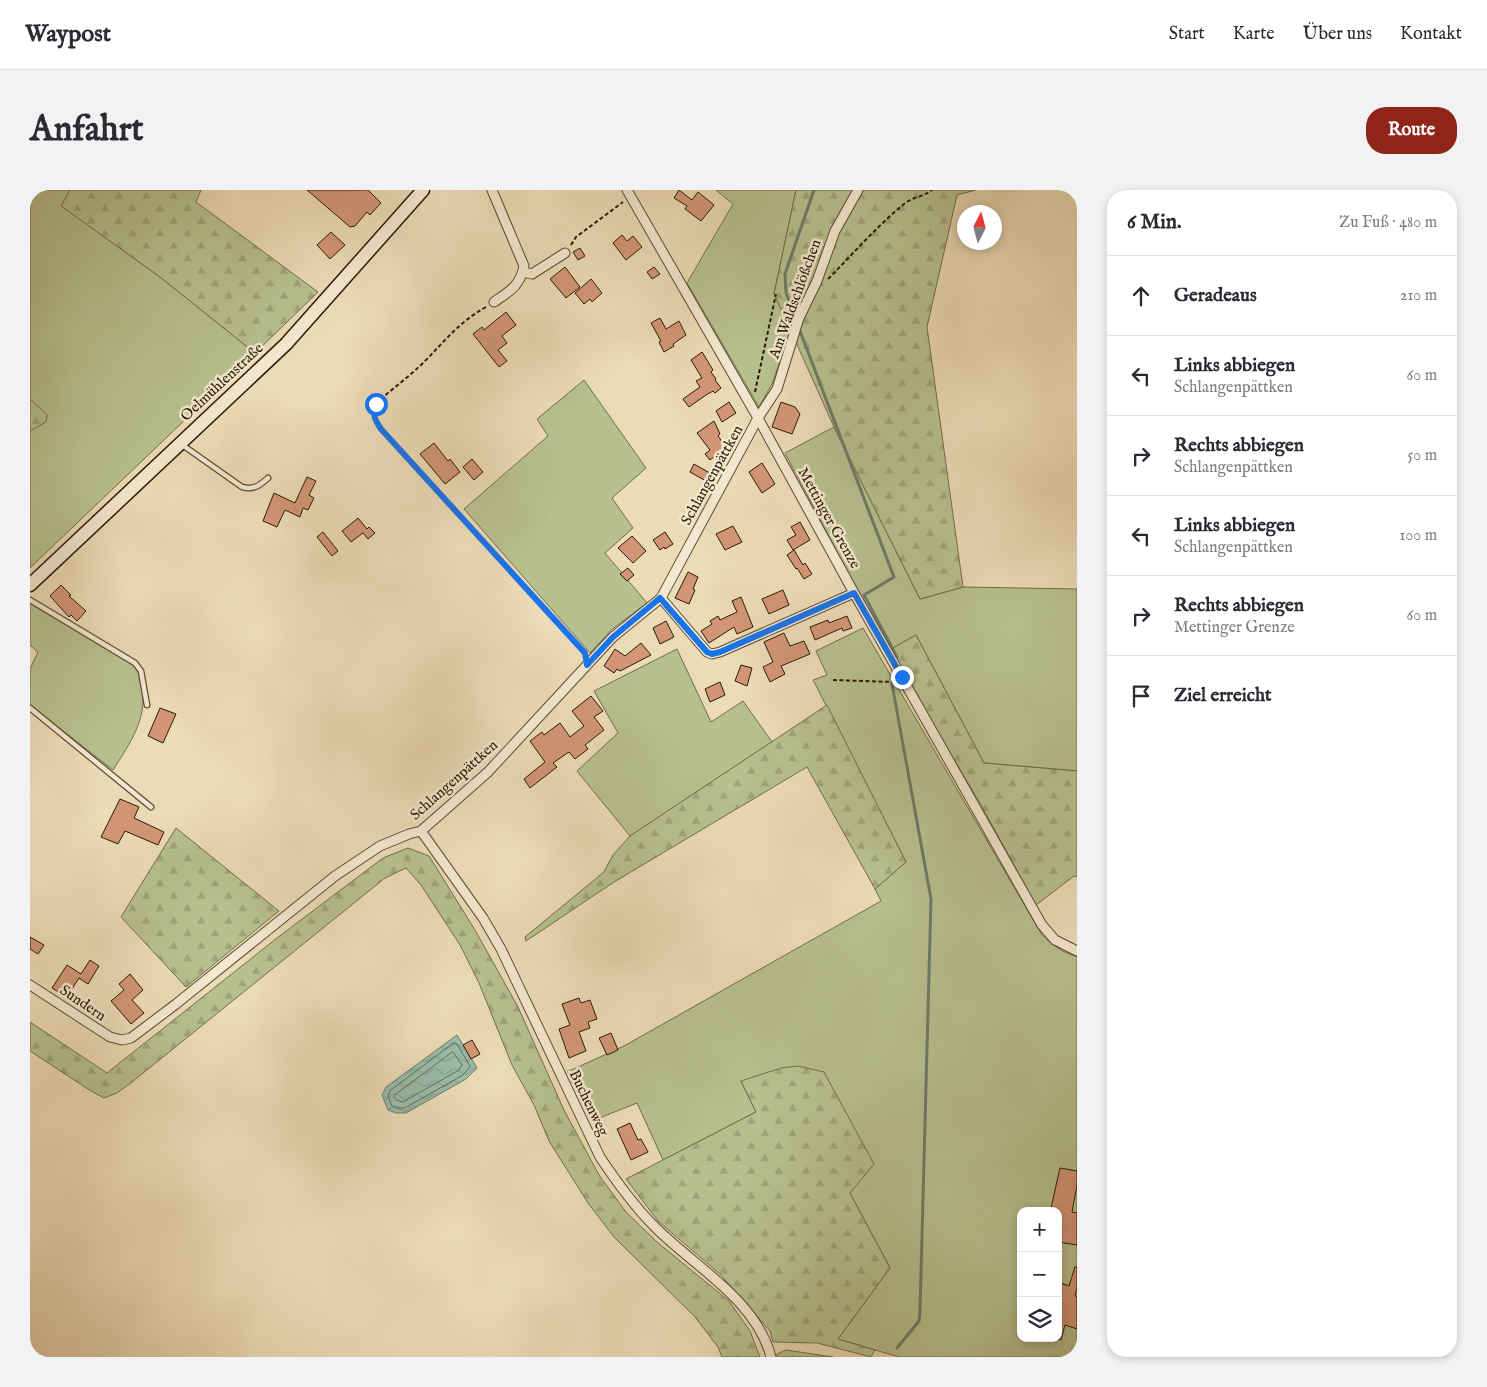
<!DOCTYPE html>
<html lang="de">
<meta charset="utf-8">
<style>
:root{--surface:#fff;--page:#f2f2f3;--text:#2b2b33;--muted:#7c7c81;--line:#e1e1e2;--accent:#8f2418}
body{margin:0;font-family:"IM FELL English",serif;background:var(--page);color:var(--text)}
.controls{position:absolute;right:15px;bottom:15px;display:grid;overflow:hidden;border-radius:10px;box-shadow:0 2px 8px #0003}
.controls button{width:45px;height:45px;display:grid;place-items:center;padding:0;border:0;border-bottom:1px solid var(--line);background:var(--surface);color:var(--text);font:25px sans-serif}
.compass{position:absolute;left:927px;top:15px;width:45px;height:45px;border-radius:50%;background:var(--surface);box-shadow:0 2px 8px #0003;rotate:6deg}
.stop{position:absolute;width:15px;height:15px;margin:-11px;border:4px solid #1a73e8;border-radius:50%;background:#fff}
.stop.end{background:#1a73e8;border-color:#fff;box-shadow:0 1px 5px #0008}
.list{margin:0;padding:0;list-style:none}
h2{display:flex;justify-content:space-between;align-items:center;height:65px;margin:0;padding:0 20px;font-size:21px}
h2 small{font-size:16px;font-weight:400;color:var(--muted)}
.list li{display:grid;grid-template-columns:32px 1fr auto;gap:15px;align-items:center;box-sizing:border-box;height:80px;padding:0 20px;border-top:1px solid var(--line)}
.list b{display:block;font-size:19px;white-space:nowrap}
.list p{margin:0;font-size:16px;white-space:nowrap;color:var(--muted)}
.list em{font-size:16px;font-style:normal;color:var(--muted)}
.icon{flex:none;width:28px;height:28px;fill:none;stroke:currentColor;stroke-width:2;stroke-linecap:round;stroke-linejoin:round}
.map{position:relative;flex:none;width:1047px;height:1167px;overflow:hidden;border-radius:20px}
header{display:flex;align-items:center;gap:30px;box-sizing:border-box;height:70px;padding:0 25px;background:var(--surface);border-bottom:1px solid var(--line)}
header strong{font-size:24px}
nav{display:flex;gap:28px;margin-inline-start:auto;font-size:18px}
.intro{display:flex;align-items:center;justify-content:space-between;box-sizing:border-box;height:120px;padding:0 30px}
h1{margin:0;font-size:35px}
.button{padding:12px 22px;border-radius:20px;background:var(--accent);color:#fff;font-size:18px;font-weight:700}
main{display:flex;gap:30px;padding:0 30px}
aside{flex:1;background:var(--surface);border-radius:20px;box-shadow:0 2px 8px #0003}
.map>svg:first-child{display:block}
</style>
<header>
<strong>Waypost</strong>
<nav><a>Start</a><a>Karte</a><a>Über uns</a><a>Kontakt</a></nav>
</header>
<div class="intro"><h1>Anfahrt</h1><a class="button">Route</a></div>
<main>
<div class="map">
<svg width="1047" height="1167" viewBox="0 0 1047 1167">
<defs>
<pattern id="forest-firs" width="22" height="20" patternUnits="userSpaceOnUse" patternTransform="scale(1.25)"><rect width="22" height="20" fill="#b7c08f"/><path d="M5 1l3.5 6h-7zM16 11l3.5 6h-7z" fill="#9ea47a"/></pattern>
<pattern id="water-waves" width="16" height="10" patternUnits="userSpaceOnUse" patternTransform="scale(1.25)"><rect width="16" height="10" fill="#99bcaa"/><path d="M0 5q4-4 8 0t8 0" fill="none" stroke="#84a191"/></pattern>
</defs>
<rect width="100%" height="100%" fill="#ecdbb7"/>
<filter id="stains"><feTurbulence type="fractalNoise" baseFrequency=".004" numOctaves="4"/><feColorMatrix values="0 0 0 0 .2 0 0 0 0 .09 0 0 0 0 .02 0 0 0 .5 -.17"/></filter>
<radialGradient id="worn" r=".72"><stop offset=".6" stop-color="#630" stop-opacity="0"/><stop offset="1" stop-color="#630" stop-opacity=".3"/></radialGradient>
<!-- grass -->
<path fill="#b7c08f" stroke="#716d49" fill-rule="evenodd" d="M0,0H40L32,16L130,87L225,163L0,378Z
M686,0H766L744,104L761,141L742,194L729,217L657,93L703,14Z
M554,190L616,278L582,308L603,338L575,363L617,413L581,440L560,463L434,319L518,246L507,229Z
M804,237L890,409L933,397L1047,399V581L954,573L886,445L859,460L755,263Z
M0,412L93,468L108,479C109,488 112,498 113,507C114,534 97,558 83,580L0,515V479L8,462L0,455Z
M833,438L1012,745C1022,754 1033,764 1047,766V1167H869L808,1149L860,1078L820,1003L711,891L726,922L633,970L607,913L562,931L537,882L594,856L851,711L845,699L876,672L783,490L797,485L786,461ZM991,1021H1028V1148H991Z
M647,459L681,532L713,511L742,552L600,646L547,581L588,543L564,501Z"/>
<!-- forest -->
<path fill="url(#forest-firs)" stroke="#716d49" d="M40,0H171L166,12L288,102L225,163L130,87L31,16Z
M766,0H823L803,35L783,95L761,141L744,104Z
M831,0H946L927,5L897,137L933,397L890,409L804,237L765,150L794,81L808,41Z
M0,209L17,225L16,232L0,241Z
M886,445L954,573L1047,581V687L1044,686L1006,715L951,615L859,460Z
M797,515L876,672L845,699L777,577L584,692L496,751L495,747L574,682L583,665L600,646Z
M146,638L249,721L156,797L91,727Z
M378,658L399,666L445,740L488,817L534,920L569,985L596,1022L627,1052L699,1111L720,1141L730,1167H692L688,1157L665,1127L584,1047L558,1013L519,951L504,915L482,875L449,793L430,755L391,695L376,678L355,688L102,892L87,903L74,908L61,901L0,861V832L77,883L247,748L353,668Z
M768,876L794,882L844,974L820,1003L860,1078L808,1149L845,1160L841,1167L787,1153L743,1152L740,1141L691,1085L628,1031L596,989L726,922L711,891L751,878Z
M756,1160L803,1167H747V1164Z"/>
<!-- water -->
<path fill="url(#water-waves)" stroke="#6d7b67" d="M427,845L447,878L436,889L376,923H366L358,920L352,905L356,897Z"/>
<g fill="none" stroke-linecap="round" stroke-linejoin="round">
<!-- shore -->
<path stroke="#626b56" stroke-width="1" d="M424,853L427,854L440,876L439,878L433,885L375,918H367L362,916L358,906L360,901Z
M423,862L432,875L429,880L373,912L366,910L364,907L365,905Z"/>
<!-- stream -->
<path stroke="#6d7b67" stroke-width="3" d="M764,123L756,103L755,84L784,0
M770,141L864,387L834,405L867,467
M862,494L901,709L890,1121L889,1131L867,1158"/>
</g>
<!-- building -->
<path fill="#d29676" stroke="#2b1a03" d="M277,0H338L351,13L340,25L337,22L325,36L320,37Z
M649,0L662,10L668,2L684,15L671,31L655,19L657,16L644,8Z
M301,42L315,55L300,69L287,55Z
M592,45L597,51L603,46L612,57L596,70L583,53Z
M550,58L555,66L548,70L543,62Z
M535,77L550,97L536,108L520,89Z
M624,77L630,84L622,89L617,82Z
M561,89L572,103L562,112L560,109L554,114L545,103Z
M476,122L486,135L472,146L477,153L468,160L477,171L469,177L443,144L452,137L454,140Z
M630,128L636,139L649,131L656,145L643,154L644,156L634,162L629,152L631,151L621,133Z
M672,162L683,180L681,182L686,189L685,190L691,198L685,203L683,201L676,205L659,217L653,209L670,197L666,191L672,188L661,170Z
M699,212L706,223L692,232L686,221Z
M751,212L765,217L770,224L762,244L742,237Z
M684,231L690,244L688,246L696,257L680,270L675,264L680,260L667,243Z
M404,253L418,271L420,269L430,282L415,294L390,264Z
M442,269L453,282L444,290L433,277Z
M732,273L745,294L732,303L719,282Z
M664,274L687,287L683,295L660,282Z
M277,287L286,291L279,305L284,308L278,320L273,318L270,327L255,320L247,337L233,331L244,303L265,313Z
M328,328L337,339L339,337L345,343L338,349L333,343L321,352L312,341Z
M770,332L780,350L763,360L757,350L766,345L761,337Z
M703,336L712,352L695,360L686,344Z
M293,342L308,361L302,366L287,347Z
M635,342L643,354L635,359L634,357L630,360L623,350Z
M602,346L616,361L603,373L588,358Z
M764,360L773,375L775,373L782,384L774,389L767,378L766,379L757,365Z
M598,378L604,385L597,391L590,384Z
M658,382L668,387L663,399L665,400L659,414L645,408Z
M31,395L41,405L39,406L56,421L47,431L41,425L39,427L20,406Z
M753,400L759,415L739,424L732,409Z
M711,407L723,437L707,444L704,437L679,453L671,441L682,434L680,431L688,426L690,430L707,422L702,411Z
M817,426L822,438L813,441L812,438L785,450L780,437L798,430L799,433Z
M636,431L644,447L630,454L623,438Z
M754,443L760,456L774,451L780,464L751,476L755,484L740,492L733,477L743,472L734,452Z
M611,453L621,465L590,481L587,479L584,483L574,476L585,459L595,466Z
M711,475L722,478L717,496L705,491Z
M690,492L695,505L680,512L675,499Z
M561,506L573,521L564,527L574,540L555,555L558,559L545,569L539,562L523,573L527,577L500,598L494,589L515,572L500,551L512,542L514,545L530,533L540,547L554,536L542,521Z
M130,518L146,524L133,553L118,546Z
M90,609L109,617L104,628L134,642L128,655L95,641L88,654L71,647Z
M0,747L14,755L8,764L0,759Z
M60,770L69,776L58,794L49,788L38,805L33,802L32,804L22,798L37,775L51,784Z
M100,784L113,800L102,810L114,823L101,834L81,811L94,800L89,794Z
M549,808L551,813L560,810L567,829L558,832L560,838L549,842L556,861L539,868L529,839L540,835L532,814Z
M581,843L588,860L577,865L569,848Z
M442,850L450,864L441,869L433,855Z
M600,933L608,950L611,949L618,962L601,970L587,939Z
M1030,978L1047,981V995L1042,1022L1047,1023V1055L1028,1052V1021H1023V1018H1021Z
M1045,1077H1047V1098L1045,1106L1047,1107V1139L1035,1135L1031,1150L1028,1149V1092L1039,1096Z"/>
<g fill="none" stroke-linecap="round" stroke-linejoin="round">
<defs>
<path id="lane" d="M151,254L212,297C224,300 229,296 238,288
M0,410L105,473L111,481L117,515
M0,518L121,617"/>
<path id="street" d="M462,0L494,76C490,96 480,101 464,112
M597,0L728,228L824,403L1012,735L1025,750L1047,761
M493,82L502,84L535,63
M631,408L677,462L682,464L690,462L824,403
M391,641L453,728L471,759L570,967C586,991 603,1015 624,1036C663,1076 726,1109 741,1167
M0,795L80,847L92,850L101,848L146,814L305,686L350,656L379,644L391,641L458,582L583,447L631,408L728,228L747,199L769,128L787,91L805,41L828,0"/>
<path id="secondary" d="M0,395L256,154L393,0"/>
</defs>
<!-- lane casing -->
<use href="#lane" stroke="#5b4a30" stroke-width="7"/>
<!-- street casing -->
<use href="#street" stroke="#5b4a30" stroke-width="11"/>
<!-- secondary casing -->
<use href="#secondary" stroke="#2b1a03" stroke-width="15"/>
<!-- path -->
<path stroke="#2b1a03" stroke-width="2" stroke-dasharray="4 2.5" stroke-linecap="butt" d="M541,55L546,47L593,12
M798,89C823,64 847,36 874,14C882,7 893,7 902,0
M456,117C429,132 415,151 394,172C381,185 366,196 352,208C341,220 342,226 351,239L555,463
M725,202L746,104
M803,490L863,492"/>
<!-- lane -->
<use href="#lane" stroke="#f3e8d0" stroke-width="4.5"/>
<!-- street -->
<use href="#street" stroke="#f3e8d0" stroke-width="9"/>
<!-- secondary -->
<use href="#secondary" stroke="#f3e8d0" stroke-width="12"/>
</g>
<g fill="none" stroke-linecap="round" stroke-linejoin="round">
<!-- route -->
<path stroke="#1a73e8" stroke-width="6" d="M346,214C342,225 345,230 351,239L555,463L557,475L583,447L630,408L677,462L682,464L690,462L824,403L872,487"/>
</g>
<g text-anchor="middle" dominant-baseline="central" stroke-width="5" stroke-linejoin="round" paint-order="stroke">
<!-- street labels -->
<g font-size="15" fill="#2b1a03" stroke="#f3e8d0">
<text transform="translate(765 109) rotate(-70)">Am Waldschlößchen</text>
<text transform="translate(192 192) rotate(-43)">Oelmühlenstraße</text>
<text transform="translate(682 285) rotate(-61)">Schlangenpättken</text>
<text transform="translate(799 328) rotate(61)">Mettinger Grenze</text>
<text transform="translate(424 590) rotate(-42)">Schlangenpättken</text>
<text transform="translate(53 813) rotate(34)">Sundern</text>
<text transform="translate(559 913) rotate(64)">Buchenweg</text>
</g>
</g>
<rect width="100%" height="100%" filter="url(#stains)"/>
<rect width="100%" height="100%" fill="url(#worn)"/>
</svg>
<div class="controls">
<button>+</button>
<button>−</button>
<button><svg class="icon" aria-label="layers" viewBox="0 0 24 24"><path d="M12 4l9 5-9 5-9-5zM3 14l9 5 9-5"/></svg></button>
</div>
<svg class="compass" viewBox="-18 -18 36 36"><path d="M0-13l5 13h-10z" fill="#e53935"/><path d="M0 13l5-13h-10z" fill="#7c7c81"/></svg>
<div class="stop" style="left:346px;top:214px"></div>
<div class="stop end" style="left:872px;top:487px"></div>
</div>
<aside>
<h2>6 Min.<small>Zu Fuß · 480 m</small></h2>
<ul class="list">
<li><svg class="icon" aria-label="ahead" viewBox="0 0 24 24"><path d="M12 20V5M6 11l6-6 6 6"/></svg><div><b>Geradeaus</b></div><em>210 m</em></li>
<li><svg class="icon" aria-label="left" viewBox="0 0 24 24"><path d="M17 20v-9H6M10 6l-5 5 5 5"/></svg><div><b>Links abbiegen</b><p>Schlangenpättken</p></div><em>60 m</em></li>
<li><svg class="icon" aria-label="right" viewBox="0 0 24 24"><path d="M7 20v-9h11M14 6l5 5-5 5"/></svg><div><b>Rechts abbiegen</b><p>Schlangenpättken</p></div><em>50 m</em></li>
<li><svg class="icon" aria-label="left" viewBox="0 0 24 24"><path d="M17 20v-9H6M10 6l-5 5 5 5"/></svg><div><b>Links abbiegen</b><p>Schlangenpättken</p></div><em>100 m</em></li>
<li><svg class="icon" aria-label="right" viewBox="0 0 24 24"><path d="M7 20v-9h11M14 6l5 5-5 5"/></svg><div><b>Rechts abbiegen</b><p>Mettinger Grenze</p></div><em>60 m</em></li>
<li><svg class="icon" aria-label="arrive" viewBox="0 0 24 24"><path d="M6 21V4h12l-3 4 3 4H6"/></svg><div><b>Ziel erreicht</b></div></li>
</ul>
</aside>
</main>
